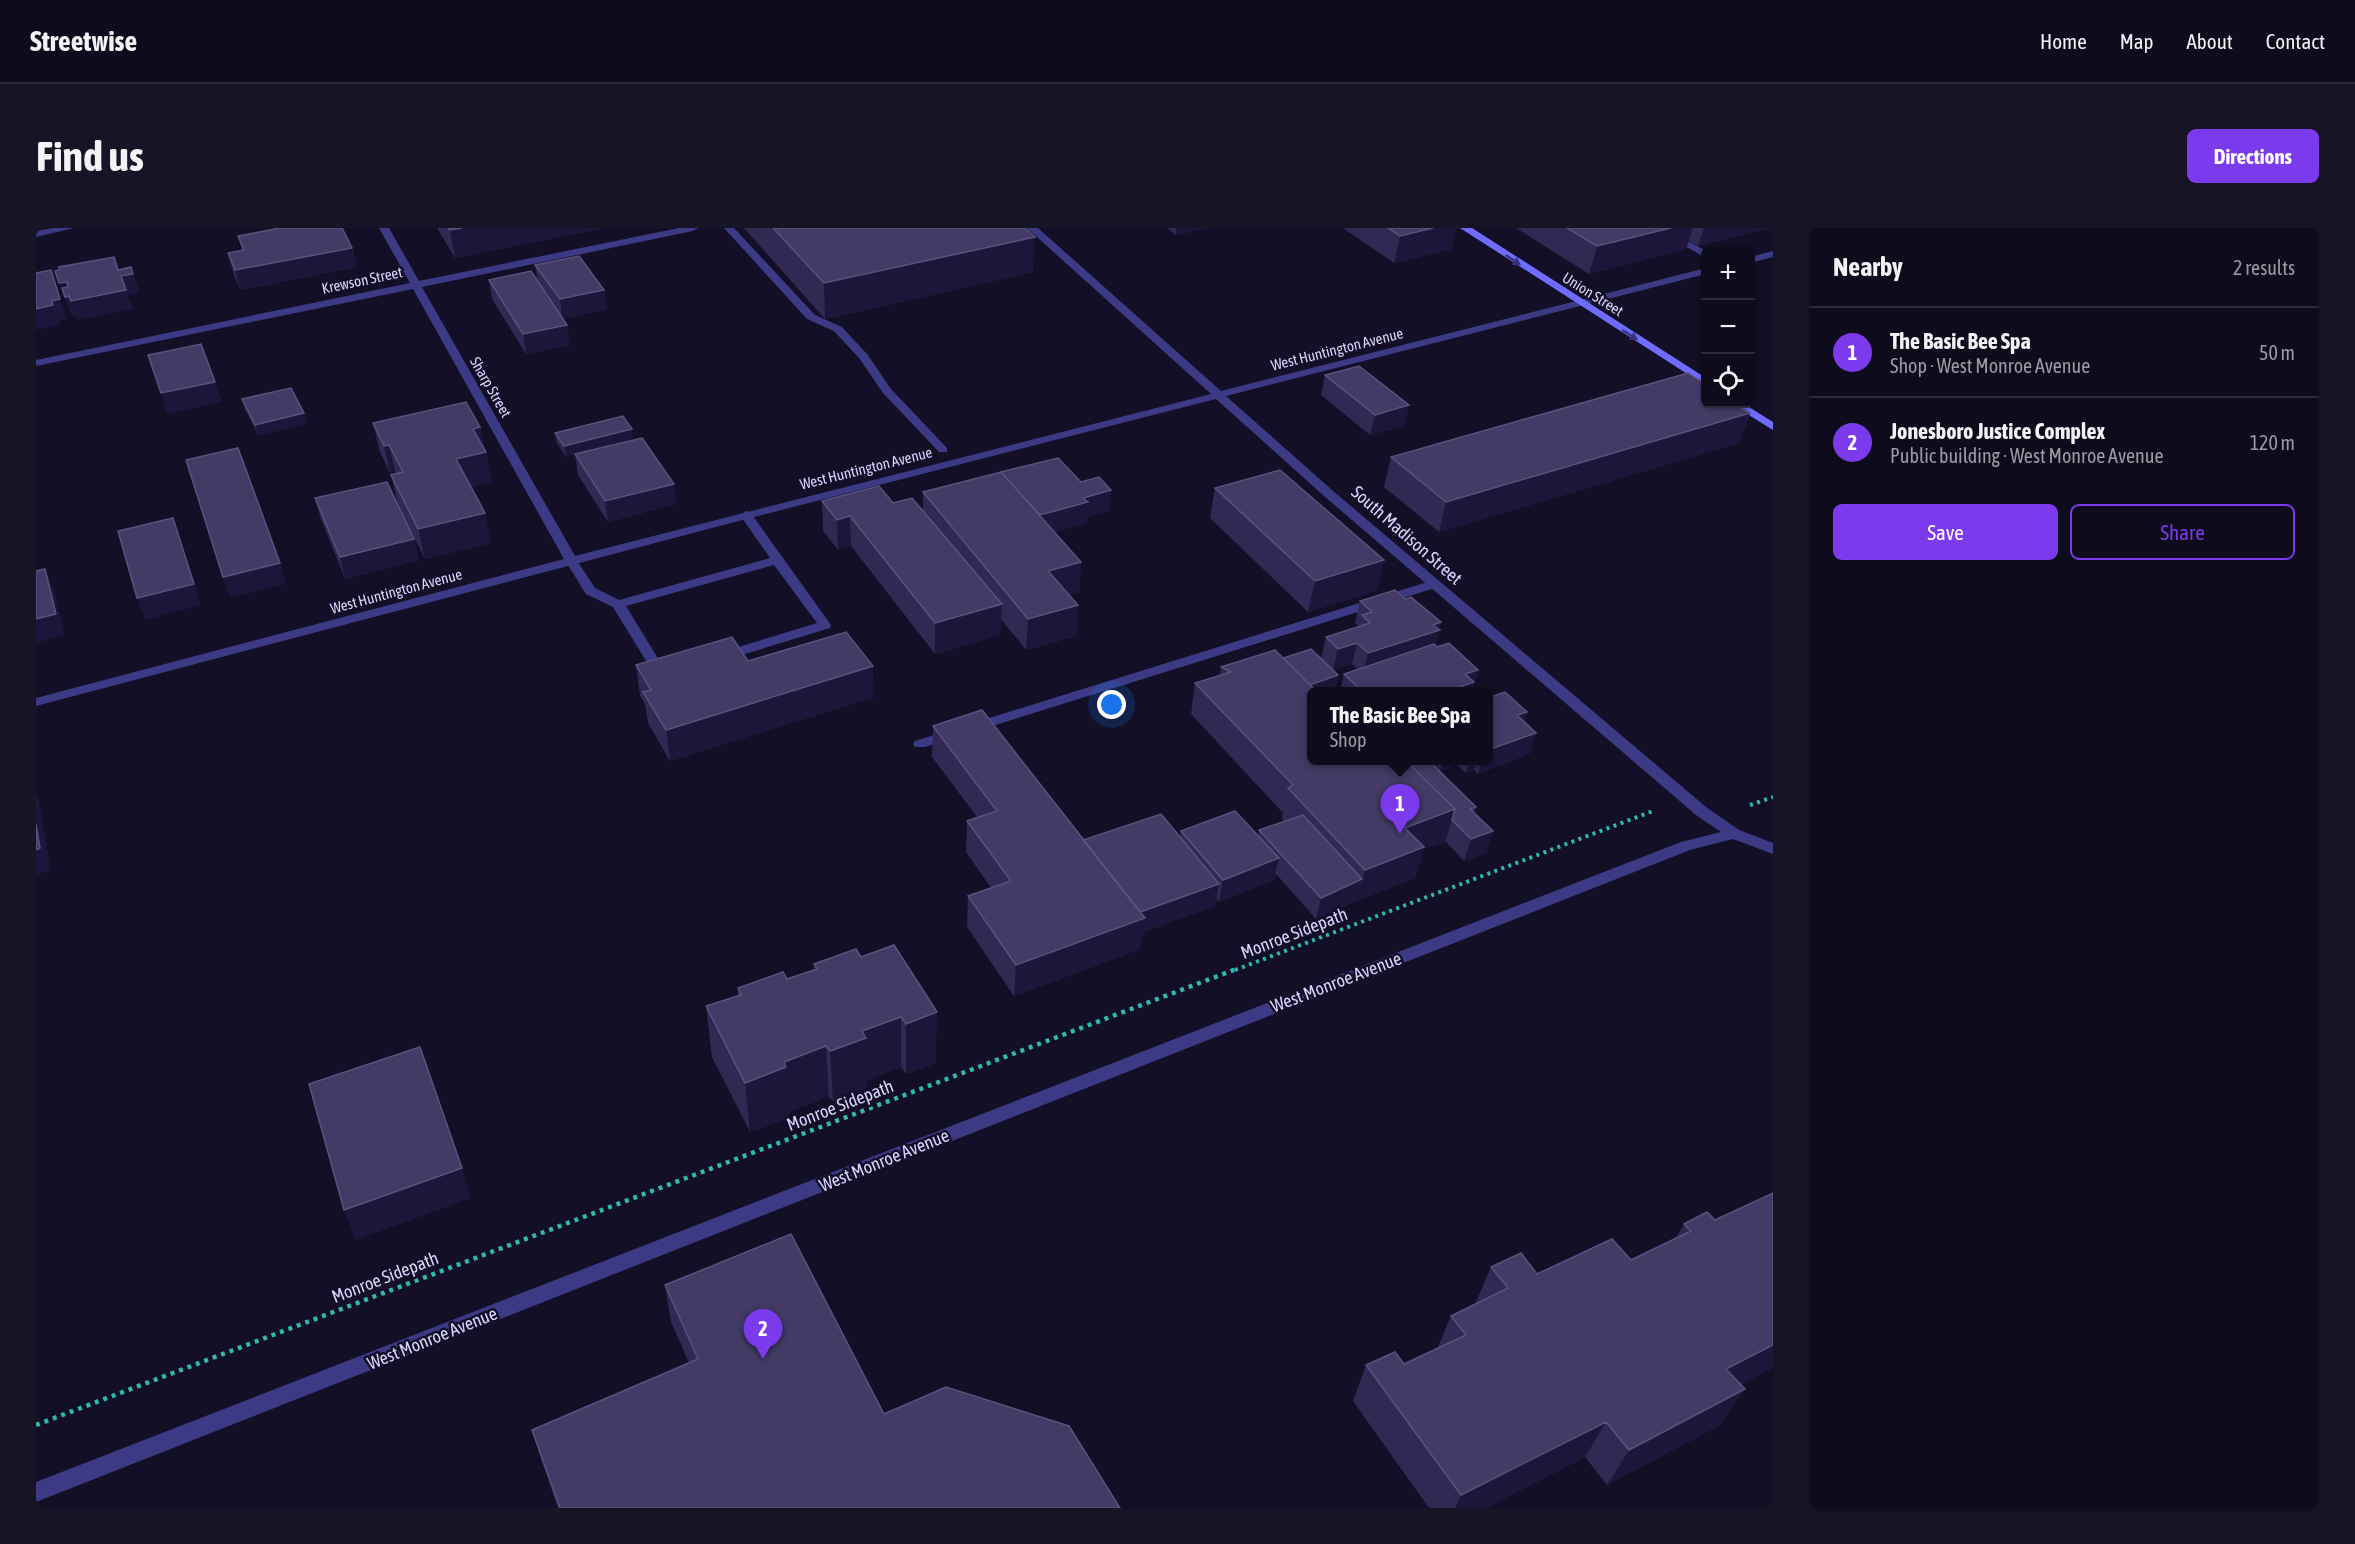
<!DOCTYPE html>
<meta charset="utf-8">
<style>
:root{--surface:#0e0b1c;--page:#171425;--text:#f1f3f6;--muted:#9b9ba3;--line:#2e2b3b;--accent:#7c3aed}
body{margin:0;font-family:"Asap Condensed",sans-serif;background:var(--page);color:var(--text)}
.controls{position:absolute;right:18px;top:18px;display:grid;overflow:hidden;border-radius:9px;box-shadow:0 2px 4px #0004}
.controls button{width:54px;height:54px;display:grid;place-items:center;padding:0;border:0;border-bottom:2px solid var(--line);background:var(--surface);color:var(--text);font:30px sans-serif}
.you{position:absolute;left:1076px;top:477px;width:21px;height:21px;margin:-15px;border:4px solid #fff;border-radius:50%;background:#1a73e8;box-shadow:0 0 0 9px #1a73e833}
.badge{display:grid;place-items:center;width:39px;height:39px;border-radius:50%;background:var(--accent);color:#fff;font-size:20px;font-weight:700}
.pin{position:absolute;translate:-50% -50px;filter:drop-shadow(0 2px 3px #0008)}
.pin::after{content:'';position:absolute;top:32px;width:21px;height:18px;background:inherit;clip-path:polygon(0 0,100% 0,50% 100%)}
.popup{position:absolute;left:1271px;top:459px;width:186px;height:78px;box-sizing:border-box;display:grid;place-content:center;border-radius:9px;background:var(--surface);filter:drop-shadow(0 2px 4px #0005);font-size:20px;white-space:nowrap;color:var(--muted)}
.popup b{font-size:22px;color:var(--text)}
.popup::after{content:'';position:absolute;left:50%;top:100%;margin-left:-12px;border:12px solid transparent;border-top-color:var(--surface)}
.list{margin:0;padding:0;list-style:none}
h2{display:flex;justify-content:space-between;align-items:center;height:78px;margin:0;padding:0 24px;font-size:26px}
h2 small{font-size:20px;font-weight:400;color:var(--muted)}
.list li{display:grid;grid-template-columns:39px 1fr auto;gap:18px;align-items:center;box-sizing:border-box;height:90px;padding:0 24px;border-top:2px solid var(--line)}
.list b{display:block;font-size:22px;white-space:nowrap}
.list p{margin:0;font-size:20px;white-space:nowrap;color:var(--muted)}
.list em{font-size:20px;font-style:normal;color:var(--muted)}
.actions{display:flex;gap:12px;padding:18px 24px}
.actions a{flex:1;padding:14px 0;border:2px solid var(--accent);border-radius:9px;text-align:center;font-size:21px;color:var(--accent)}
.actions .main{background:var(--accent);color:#fff}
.icon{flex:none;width:33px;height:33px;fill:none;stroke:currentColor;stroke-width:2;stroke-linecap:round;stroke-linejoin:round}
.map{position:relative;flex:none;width:1737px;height:1280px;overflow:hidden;border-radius:9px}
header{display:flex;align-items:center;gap:36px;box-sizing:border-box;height:84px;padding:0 30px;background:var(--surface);border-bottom:2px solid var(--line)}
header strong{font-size:28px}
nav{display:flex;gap:33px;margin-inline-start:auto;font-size:21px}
.intro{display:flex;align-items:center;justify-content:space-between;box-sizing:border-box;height:144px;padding:0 36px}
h1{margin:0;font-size:42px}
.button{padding:15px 27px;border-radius:9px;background:var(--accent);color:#fff;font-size:21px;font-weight:700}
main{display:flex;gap:36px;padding:0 36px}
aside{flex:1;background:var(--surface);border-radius:9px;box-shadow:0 2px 4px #0004}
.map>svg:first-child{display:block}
</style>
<header>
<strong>Streetwise</strong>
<nav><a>Home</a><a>Map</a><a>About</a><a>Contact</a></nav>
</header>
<div class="intro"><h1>Find us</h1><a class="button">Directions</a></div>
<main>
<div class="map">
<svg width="1737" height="1280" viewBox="0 0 1737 1280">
<rect width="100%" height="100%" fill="#130f26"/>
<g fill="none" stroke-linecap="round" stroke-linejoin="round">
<!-- path-far1 -->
<path stroke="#2fb8b0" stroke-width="4" stroke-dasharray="3 4.5" stroke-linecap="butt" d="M1714,577L1737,569
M1199,742L1617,583"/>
<!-- path -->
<path stroke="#2fb8b0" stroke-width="4.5" stroke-dasharray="4 5" stroke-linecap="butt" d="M0,1197L1203,740"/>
<!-- lane -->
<path fill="#3d3a85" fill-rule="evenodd" d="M688,0H698L779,87L806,99L831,126L855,161L911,220V224H903L847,165L823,130L798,103L771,91Z
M1617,0H1629L1670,23V30Z
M710,283L714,284L795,397L794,400L693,431H683L681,428L683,425L781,395L738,337L590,378L629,442L635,446L628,450L620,449L577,379L550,366L530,334L532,331H540L559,360L583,372L734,330L704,287Z
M1398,352L1404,356L1402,359L889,519H879L877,516L879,513Z"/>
<!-- street -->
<path fill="#3d3a85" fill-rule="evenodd" d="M17,0H38L0,9V3Z
M343,0H353L383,53L643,0H662L657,3L386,59L539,328L1175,166L991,0H1002L1185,163L1670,40V46L1190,168L1296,262L1670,579L1703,602L1737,615V626L1697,611L1654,622L0,1274V1254L1645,614L1685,604L1660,587L1288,268L1180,171L714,290L0,478V470L528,331L377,61L0,138V132L374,55Z
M1737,23V29L1714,35V29Z"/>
<!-- secondary -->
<path fill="#6f6bff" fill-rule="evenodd" d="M1424,0H1436L1670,150V158Z
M1695,176H1708L1737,194V202Z"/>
</g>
<!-- wall -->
<path fill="#312854" d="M401,0H568L419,30Z
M708,0H989L997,44L789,91Z
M1131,0H1171L1140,7Z
M1307,0H1420L1415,21L1358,35Z
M1480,0H1734L1662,18L1653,13L1650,21L1553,46Z
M202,8L316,20L321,39L204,62L197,44L192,25L206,22Z
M499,37L568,62L571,81L526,91L531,97L534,117L490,126L456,71L453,52L502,54Z
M1289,147L1369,198L1334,207L1285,167Z
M206,171L268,185L271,196L222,207L209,181Z
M1714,185L1703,215L1403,304L1348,259L1355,229Z
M337,195L444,199L448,220L450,224L456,253L435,259L455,315L389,331L362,277L355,247L344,224Z
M519,205L597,212L530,229L521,215Z
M539,226L640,276L572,294L542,247Z
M1045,254L1075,262L1073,283L1051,289L1050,295L1018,304L1045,334L1043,364L1033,367L1042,377L1040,408L990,422L965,391L964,407L899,426L815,318L802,322L787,303L786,273L857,275L887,283V264Z
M1179,260L1348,332L1341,362L1272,384L1174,290Z
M279,270L378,311L383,332L309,351L285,291Z
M1324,373L1403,401L1399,418L1442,442L1436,463L1304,464L1308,446L1321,441L1316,436L1297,442L1285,430L1290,409L1323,398L1319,395Z
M1247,430L1302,447L1300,458L1284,464H1275V532H1452L1491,484L1488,494L1500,505L1493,526L1442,546L1438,542L1430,545L1421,537L1404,543L1440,579L1438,585L1457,603L1450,625L1428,633L1409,613L1388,621L1379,650L1320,673L1280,691L1240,646L1238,652L1183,674L1181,670L1179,678L1107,704L1104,721L978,768L931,699L932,668L955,660L930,624L931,593L941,589L896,529L897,498L1047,612L1144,609L1145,603L1222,608L1223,602L1248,594L1246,591L1247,585L1155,486L1159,455L1184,448L1185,439Z
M712,433L838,469L634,533L612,495L609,476L604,468L600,437Z
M820,721L900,835L870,846L865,839L831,852V860L797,873L793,869L753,883L754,889L714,904L676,829L670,778L702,767V760L751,751L778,742V736Z
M1671,984L1705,1157L1684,1197L1571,1257L1549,1229L1450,1280H1393L1317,1173L1330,1137L1368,1136L1401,1121L1415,1088L1439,1076L1455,1039L1501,1046L1595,1032L1639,1011L1648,996Z
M629,1057L848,1186L1084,1280H522L507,1237L496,1202L653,1135L635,1094Z"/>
<!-- shaded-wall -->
<path fill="#1d163a" d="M426,0H568L419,30L414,2Z
M1140,0H1171L1140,7Z
M1397,0H1420L1415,21L1358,35L1364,8Z
M1635,0H1657L1650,21L1553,46L1561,18Z
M1668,0H1734L1662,18Z
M999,9L997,44L789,91L788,55Z
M316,20L321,39L204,62L199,42Z
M15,42L31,91L23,93L24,97L0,102V81L16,73Z
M97,46L104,65L92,68L97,81L42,92L40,88L36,89L23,55L85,48Z
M568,62L571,81L526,91L524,71Z
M531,97L534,117L490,126L487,106Z
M179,154L186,174L131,186L125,165Z
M1373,177L1369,198L1334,207L1339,187Z
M268,185L271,196L222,207L219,197Z
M1714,185L1703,215L1403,304L1410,274Z
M444,199L449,224H450L456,253L426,261L420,231L437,201Z
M596,201L597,212L530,229L528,218Z
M353,217L360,246L355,248L348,218Z
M638,256L640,276L572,294L569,273Z
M1075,262L1073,283L1051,289L1050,295L1001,309L1003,288L1047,270Z
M449,285L455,315L389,331L382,301Z
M814,288L815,318L802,322L801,292Z
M137,290L165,377L109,392L101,370Z
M378,311L383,332L309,351L304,329Z
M1348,332L1341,362L1272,384L1279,353Z
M1045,334L1043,364L1010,373L1012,343Z
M244,335L250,356L194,370L187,349Z
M9,341L18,362L29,407L0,415V391Z
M966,376L964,407L899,426V395Z
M1042,377L1040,408L990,422L992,391Z
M1405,394L1398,424L1327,447L1332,425Z
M1321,415L1316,436L1297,442L1302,421Z
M837,438L838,469L634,533L630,502Z
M1442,442L1436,463L1409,464L1429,446Z
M1302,447L1300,458L1284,464H1275L1270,458Z
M1491,484L1484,505L1481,487Z
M1500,505L1493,526L1442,546L1446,532H1452V522Z
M1407,532H1422L1421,537L1404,543Z
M1434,532H1441L1438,542L1430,545Z
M0,565L2,569L15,642L0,647Z
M1419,581L1410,612L1388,621L1379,650L1320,673L1329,642L1369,600Z
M1457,603L1450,625L1428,633L1435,611Z
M1243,630L1238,652L1183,674L1187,652Z
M1326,651L1320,673L1280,691L1285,670Z
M1183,656L1179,678L1107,704L1104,721L978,768L980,737L1104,684Z
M901,784L900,835L870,846V796Z
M865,789V839L831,852V860L797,873L794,823L826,803Z
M790,818L793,869L753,883L754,889L714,904L709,855L748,834Z
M426,940L435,970L320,1012L308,982Z
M1737,1117V1140L1667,1177L1690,1141Z
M1709,1161L1684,1197L1571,1257L1593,1222Z
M1570,1194L1549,1229L1450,1280H1419L1425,1267Z"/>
<!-- building -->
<path fill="#433a66" stroke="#5a527e" stroke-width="1.5" d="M244,0H306L316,20L199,42L192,25L208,22L202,8Z
M412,0H426L414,2Z
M737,0H989L999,9L788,55Z
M1352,0H1397L1364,8Z
M1531,0H1635L1561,18Z
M543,28L568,62L524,71L499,37Z
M78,29L82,42L95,39L97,46L85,48L90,62L35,73L33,68L29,69L26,60L32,59L31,54L23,55L19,43L23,42V39Z
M15,42L24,71L16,73L17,77L0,81V45Z
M495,43L531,97L487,106L453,52Z
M165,116L179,154L125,165L112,127Z
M1323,138L1373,177L1339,187L1289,147Z
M1652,145L1670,157V176H1698L1714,185L1410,274L1355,229Z
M255,160L268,185L219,197L206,171Z
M430,174L444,199L437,201L450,224L420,231L449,285L382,301L355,247L367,244L353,217L348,218L337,195Z
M587,188L596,201L528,218L519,205Z
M606,210L638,256L569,273L539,226Z
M202,220L244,335L187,349L150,232Z
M1022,230L1045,254L1063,249L1075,262L1047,270L1052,274L1004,287L965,244Z
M1244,242L1348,332L1279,353L1179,260Z
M965,244L1045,334L1012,343L1042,377L992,391L887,264Z
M351,254L378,311L304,329L279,270Z
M843,258L857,275L876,270L966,376L899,395L814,288L801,292L786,273Z
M137,290L158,356L101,370L82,303Z
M9,341L20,386L0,391V343Z
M1359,362L1369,371L1375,369L1405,394L1397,397L1404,402L1332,425L1321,415L1302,421L1290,409L1334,395L1326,387L1336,384L1324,373Z
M810,404L837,438L630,502L607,464L615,462L600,437L696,409L712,433Z
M1413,415L1442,442L1429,446L1438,454L1409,464H1327L1308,446L1398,416L1401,419Z
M1275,421L1302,447L1274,457L1247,430Z
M1239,422L1281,464H1275V532H1369L1419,581L1369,600L1388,619L1329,642L1252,560L1257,557L1159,455L1195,444L1185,439Z
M1469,464L1491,484L1481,487L1500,505L1452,522V470Z
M946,482L1109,690L980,737L932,668L975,653L931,593L961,583L897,498Z
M1369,532H1392L1440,579L1434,581L1457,603L1435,611L1416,592L1419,581Z
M1199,583L1243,630L1187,652L1145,603Z
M1125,586L1183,656L1104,684L1047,612Z
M1267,587L1326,651L1285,670L1223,602Z
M0,596L4,620L0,622Z
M858,717L901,784L870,796L865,789L826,803L830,810L794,823L790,818L748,834L750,839L709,855L670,778L705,767L702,760L747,744L751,751L781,741L778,736L820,721L825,729Z
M384,819L426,940L308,982L273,856Z
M1737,965V1117L1690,1141L1709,1161L1593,1222L1570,1194L1425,1267L1330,1137L1359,1124L1368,1136L1430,1107L1415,1088L1472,1060L1455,1039L1485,1025L1501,1046L1576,1011L1595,1032L1655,1003L1648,996L1671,984L1679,992Z
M755,1006L848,1186L910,1159L1033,1198L1084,1280H524L496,1202L662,1131L629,1057Z"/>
<!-- one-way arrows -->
<defs><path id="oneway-solid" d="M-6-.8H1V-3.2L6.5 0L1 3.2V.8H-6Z" transform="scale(1.5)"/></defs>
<g fill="#38347d">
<use href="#oneway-solid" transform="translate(1477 32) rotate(34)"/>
<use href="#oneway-solid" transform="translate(1594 107) rotate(33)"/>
</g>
<g text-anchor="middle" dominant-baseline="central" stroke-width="5" stroke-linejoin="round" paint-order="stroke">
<!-- far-street labels -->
<g font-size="15" fill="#d9d4ff" stroke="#130f26">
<text transform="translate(326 52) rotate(-12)">Krewson Street</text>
<text transform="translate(1557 66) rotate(32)">Union Street</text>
<text transform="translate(1301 121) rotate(-14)">West Huntington Avenue</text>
<text transform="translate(455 159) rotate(60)">Sharp Street</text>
<text transform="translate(830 240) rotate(-14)">West Huntington Avenue</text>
<text transform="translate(360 363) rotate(-15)">West Huntington Avenue</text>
</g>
<!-- street labels -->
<g font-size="18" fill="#d9d4ff" stroke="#130f26">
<text transform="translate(1371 307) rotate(41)">South Madison Street</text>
<text transform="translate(1258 705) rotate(-21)">Monroe Sidepath</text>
<text transform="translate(1300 754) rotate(-21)">West Monroe Avenue</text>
<text transform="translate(804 877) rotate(-21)">Monroe Sidepath</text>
<text transform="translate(848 932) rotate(-22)">West Monroe Avenue</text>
<text transform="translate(349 1049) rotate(-21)">Monroe Sidepath</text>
<text transform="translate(396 1110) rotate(-22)">West Monroe Avenue</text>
</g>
</g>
</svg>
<div class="controls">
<button>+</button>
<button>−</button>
<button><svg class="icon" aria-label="locate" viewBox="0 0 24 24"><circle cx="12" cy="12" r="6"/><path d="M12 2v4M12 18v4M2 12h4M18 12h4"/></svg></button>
</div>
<div class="you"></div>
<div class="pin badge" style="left:1364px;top:606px">1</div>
<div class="popup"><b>The Basic Bee Spa</b>Shop</div>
<div class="pin badge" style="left:727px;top:1131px">2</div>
</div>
<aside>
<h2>Nearby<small>2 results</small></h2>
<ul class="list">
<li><span class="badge">1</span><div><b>The Basic Bee Spa</b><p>Shop · West Monroe Avenue</p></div><em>50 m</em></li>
<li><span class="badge">2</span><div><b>Jonesboro Justice Complex</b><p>Public building · West Monroe Avenue</p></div><em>120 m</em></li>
</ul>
<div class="actions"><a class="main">Save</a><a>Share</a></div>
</aside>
</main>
